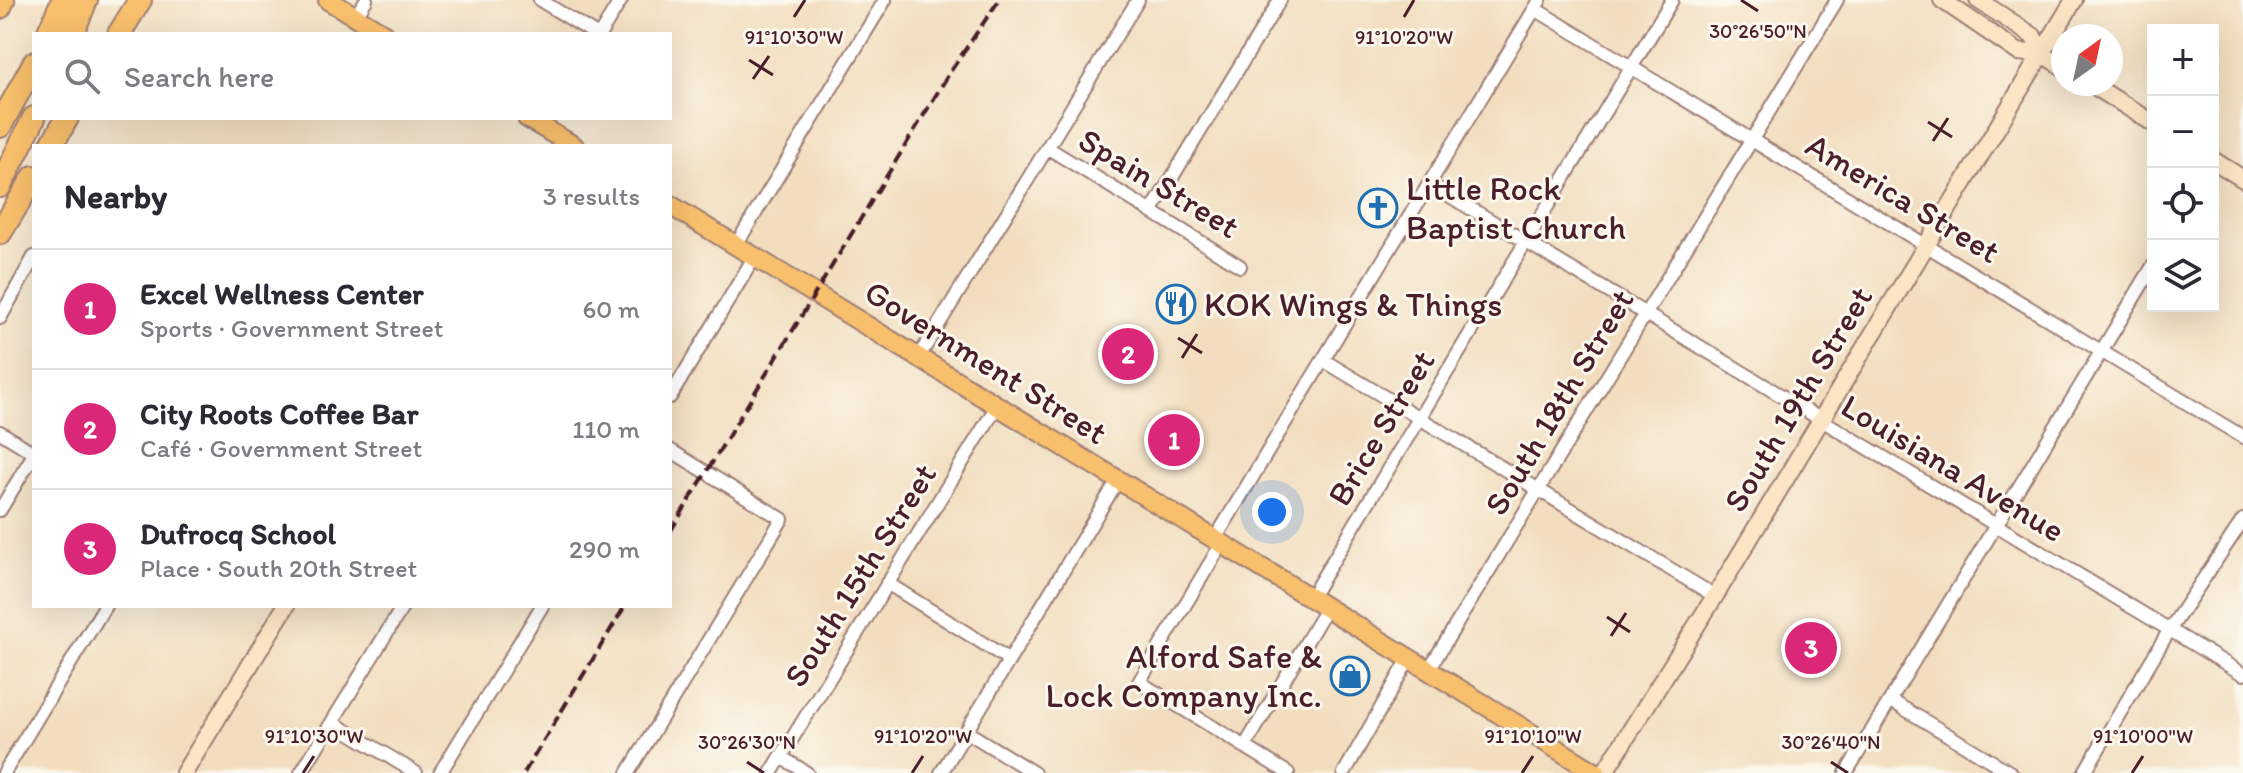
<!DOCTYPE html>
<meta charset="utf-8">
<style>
:root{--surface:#fff;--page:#f2f2f3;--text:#2b2b33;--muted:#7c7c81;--line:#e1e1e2;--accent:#db2777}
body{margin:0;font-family:Itim,sans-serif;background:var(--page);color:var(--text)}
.controls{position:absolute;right:24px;top:24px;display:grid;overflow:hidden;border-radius:0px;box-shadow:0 8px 32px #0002}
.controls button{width:72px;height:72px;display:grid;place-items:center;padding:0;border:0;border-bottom:2px solid var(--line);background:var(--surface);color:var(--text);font:40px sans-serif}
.compass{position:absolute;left:2051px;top:24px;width:72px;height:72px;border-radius:50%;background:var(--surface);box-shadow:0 8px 32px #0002;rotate:33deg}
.you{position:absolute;left:1272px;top:512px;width:28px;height:28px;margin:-20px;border:6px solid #fff;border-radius:50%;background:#1a73e8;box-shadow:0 0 0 12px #1a73e833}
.badge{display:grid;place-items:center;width:52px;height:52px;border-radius:50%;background:var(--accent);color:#fff;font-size:26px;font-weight:700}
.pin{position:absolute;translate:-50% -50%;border:4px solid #fff;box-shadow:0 2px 8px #0006}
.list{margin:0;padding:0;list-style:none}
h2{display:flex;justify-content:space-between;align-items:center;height:104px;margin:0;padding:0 32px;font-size:34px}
h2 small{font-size:26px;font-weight:400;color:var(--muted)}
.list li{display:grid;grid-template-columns:52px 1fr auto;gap:24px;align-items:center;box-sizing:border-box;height:120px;padding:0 32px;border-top:2px solid var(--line)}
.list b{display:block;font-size:30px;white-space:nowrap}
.list p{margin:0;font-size:26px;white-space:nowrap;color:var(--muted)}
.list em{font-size:26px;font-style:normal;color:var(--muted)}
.icon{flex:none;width:44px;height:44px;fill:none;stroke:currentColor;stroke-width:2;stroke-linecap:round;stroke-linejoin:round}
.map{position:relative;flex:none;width:2243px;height:773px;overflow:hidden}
.search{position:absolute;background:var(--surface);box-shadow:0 8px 32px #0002;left:32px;top:32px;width:640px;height:88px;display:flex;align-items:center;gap:20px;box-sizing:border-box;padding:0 28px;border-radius:0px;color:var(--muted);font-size:30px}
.panel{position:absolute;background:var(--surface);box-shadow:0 8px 32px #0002;left:32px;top:144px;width:640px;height:464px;border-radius:0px}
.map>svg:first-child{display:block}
</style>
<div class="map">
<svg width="2243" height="773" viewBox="0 0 2243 773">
<rect width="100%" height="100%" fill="#fbf7ec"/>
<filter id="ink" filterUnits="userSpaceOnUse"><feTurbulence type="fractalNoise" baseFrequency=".0125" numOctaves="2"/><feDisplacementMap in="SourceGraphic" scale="16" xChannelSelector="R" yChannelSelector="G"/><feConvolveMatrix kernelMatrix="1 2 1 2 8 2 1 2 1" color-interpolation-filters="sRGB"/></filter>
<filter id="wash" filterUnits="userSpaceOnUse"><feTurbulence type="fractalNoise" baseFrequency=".006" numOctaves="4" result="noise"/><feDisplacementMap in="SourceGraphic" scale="32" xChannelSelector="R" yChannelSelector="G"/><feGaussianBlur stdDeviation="1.8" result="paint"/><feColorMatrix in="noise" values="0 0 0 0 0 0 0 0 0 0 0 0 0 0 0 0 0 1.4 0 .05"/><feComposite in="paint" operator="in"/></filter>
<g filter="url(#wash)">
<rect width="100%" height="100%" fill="#f2debf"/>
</g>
<g filter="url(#ink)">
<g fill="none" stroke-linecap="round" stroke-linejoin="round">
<defs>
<path id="street" d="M540,0L595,34
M1535,9L2243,437
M355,17L366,0
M600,34L621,0
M1048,148L1240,266
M1430,184L2243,674
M1151,212L1280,0
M736,245L885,0
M0,318L34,257
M918,358L1138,0
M1323,360L1715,596
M670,397L755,256
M0,432L34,453
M0,510L34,454
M1215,539L1540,0
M1222,543L1139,682L1288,773
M887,583L1008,659
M1311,597L1672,0
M1429,669L1837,0
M1890,700L2011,773
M332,722L416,773
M967,732L1034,773
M1245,746L1327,607
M781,757L807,773
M4,773L105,606
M301,773L403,606
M440,773L542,606
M628,773L782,519L670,450
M771,773L997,406
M941,773L1118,480
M1344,773L1410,657
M1846,773L2153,266
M2084,773L2170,629L2243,520"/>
<path id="secondary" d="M1942,0L2018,52L2042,54L2063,67
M1978,0L2033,36L2042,54
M2091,84L2153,123
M2213,160L2243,179
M184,773L286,606
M1604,773L1715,596L2074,0"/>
<path id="primary" d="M328,0L384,34
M527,118L574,146
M670,205L1596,773"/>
<path id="highway" d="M0,7L3,0
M48,34L63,0
M72,34L86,0
M119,34L140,0
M0,126L34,63
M51,146L67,118
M0,186L34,118
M0,233L34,177"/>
</defs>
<!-- street casing -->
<use href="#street" stroke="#9e7e75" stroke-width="16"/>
<!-- secondary casing -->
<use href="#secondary" stroke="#9e7e75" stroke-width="20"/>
<!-- primary casing -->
<use href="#primary" stroke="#9e7e75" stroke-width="22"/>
<!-- highway casing -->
<use href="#highway" stroke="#9e7e75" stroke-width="26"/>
<!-- street -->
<use href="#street" stroke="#fff" stroke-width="12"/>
<!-- secondary -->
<use href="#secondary" stroke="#fce5c4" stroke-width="16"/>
<!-- primary -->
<use href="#primary" stroke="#f8bf6c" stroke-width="18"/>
<!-- highway -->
<use href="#highway" stroke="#f8bf6c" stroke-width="22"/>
<!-- rail -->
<path stroke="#4a1f2b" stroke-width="4" stroke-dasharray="12 6" stroke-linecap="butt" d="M670,532L950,72L999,0
M524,773L625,606"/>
</g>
</g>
<!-- ticks -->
<path fill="none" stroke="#4a1f2b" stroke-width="3" d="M1741,0L1758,11M794,17L805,0M1404,17L1414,0M749,60L773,75M753,79L769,56M1928,122L1952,137M1933,141L1948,118M1178,338L1202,353M1182,358L1197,334M1607,617L1630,632M1611,636L1626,613M747,762L764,773M1831,762L1848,773M303,773L314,756M912,773L923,756M1522,773L1533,756M2132,773L2143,756"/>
<!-- icons -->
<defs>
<symbol id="church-ring" viewBox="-11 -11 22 22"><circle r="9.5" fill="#fbf7ec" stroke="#1f6fb2" stroke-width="1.5"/><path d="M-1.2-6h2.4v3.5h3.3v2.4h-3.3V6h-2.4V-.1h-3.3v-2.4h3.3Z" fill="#1f6fb2"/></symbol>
<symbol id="restaurant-ring" viewBox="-11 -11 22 22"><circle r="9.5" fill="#fbf7ec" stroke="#1f6fb2" stroke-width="1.5"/><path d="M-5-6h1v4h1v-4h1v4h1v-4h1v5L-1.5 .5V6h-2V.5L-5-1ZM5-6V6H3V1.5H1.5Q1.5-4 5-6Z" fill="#1f6fb2"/></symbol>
<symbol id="shop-ring" viewBox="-11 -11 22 22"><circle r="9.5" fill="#fbf7ec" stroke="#1f6fb2" stroke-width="1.5"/><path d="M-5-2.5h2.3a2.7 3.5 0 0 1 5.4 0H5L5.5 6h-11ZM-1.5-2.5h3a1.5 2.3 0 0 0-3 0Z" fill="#1f6fb2"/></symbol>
</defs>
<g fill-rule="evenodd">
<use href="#church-ring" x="1356" y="186" width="44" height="44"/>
<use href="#restaurant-ring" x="1154" y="282" width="44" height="44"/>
<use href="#shop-ring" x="1328" y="654" width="44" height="44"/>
</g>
<g text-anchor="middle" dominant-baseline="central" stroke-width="6" stroke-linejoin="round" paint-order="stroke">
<!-- street labels -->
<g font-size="34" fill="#4a1f2b" stroke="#fbf7ec">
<text transform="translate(1159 183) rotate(31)">Spain Street</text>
<text transform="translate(1903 198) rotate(31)">America Street</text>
<text transform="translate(986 362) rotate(32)">Government Street</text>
<text transform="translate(1798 399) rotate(-59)">South 19th Street</text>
<text transform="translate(1559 402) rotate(-59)">South 18th Street</text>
<text transform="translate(1381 428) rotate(-59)">Brice Street</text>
<text transform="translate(1953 468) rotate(31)">Louisiana Avenue</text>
<text transform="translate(860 575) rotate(-58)">South 15th Street</text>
</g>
<!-- poi labels -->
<g font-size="34" fill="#4a1f2b" stroke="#fbf7ec" text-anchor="start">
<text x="1406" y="188">Little Rock<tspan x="1406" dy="39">Baptist Church</tspan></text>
<text x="1204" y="304">KOK Wings &amp; Things</text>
<text x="1322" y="656" text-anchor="end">Alford Safe &amp;<tspan x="1322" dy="39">Lock Company Inc.</tspan></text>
</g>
</g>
<g font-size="20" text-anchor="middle" fill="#4a1f2b" stroke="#fbf7ec" stroke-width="6" stroke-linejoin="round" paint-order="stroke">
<text x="1758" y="38">30°26'50"N</text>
<text x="794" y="44">91°10'30"W</text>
<text x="1404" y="44">91°10'20"W</text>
<text x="314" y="743">91°10'30"W</text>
<text x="923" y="743">91°10'20"W</text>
<text x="1533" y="743">91°10'10"W</text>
<text x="2143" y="743">91°10'00"W</text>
<text x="747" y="749">30°26'30"N</text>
<text x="1831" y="749">30°26'40"N</text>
</g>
</svg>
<div class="controls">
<button>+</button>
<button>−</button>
<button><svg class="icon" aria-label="locate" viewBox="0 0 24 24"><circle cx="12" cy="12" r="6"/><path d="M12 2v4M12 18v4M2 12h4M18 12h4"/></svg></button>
<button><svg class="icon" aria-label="layers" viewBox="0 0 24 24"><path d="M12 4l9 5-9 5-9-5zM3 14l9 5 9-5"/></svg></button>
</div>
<svg class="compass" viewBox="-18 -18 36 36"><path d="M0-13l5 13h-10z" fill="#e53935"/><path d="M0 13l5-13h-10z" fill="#7c7c81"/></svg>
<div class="you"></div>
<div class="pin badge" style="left:1174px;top:440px">1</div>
<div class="pin badge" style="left:1128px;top:354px">2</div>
<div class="pin badge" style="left:1811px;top:648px">3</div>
<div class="search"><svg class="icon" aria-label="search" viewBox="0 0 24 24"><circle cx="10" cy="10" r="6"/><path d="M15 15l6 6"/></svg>Search here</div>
<section class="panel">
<h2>Nearby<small>3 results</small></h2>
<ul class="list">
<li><span class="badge">1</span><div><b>Excel Wellness Center</b><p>Sports · Government Street</p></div><em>60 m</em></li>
<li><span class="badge">2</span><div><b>City Roots Coffee Bar</b><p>Café · Government Street</p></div><em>110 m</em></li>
<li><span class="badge">3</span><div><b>Dufrocq School</b><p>Place · South 20th Street</p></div><em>290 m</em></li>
</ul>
</section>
</div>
